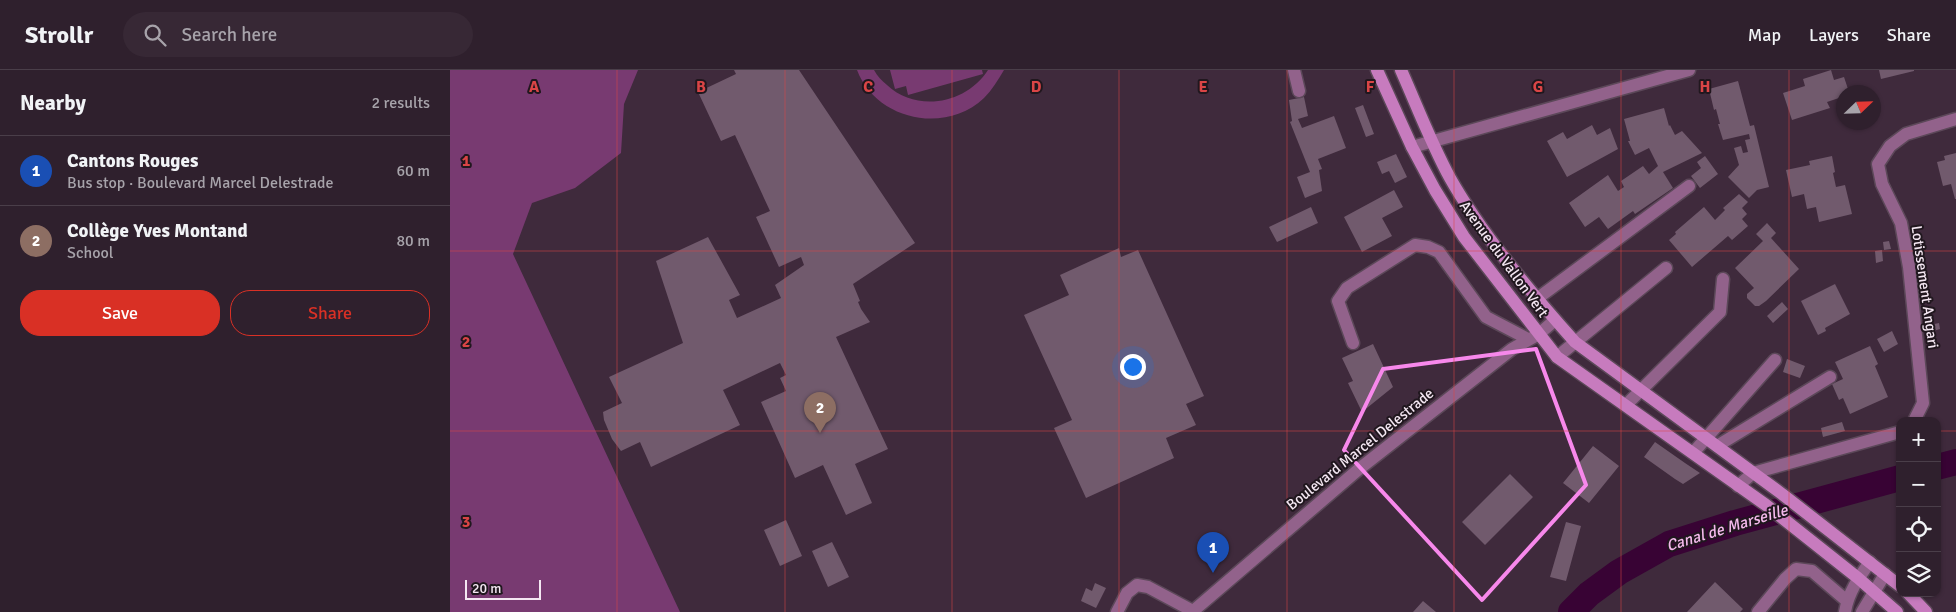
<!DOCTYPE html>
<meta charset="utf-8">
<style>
:root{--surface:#2f202d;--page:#372835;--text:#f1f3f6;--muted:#a7a3aa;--line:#4a3e49;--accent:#d93025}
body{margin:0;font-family:Signika,sans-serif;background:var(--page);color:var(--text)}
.controls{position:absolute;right:15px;bottom:15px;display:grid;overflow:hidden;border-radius:10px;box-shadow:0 1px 4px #0004}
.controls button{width:45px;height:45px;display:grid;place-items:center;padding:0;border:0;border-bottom:1px solid var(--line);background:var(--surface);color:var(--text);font:25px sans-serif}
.compass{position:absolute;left:1386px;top:15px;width:45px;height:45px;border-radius:50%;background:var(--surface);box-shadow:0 1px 4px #0004;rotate:67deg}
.scale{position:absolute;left:15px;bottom:12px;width:76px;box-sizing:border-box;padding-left:5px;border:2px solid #f4e7f2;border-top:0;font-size:14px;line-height:18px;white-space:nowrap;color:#f4e7f2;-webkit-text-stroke:4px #20171e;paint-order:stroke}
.you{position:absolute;left:682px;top:296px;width:18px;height:18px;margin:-12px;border:4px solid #fff;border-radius:50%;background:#1a73e8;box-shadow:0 0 0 8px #1a73e833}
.badge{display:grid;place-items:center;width:32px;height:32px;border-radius:50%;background:var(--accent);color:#fff;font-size:16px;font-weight:700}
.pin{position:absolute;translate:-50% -41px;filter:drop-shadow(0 1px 2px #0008)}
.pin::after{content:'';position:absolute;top:26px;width:18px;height:15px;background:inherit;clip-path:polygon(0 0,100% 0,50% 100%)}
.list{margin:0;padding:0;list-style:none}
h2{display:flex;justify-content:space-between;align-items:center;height:65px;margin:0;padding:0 20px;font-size:21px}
h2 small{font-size:16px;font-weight:400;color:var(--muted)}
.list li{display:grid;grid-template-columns:32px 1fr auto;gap:15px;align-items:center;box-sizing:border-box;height:70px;padding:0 20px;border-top:1px solid var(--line)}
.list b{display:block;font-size:19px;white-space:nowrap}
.list p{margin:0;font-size:16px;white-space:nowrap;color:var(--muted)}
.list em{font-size:16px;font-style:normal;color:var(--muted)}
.actions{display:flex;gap:10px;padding:15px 20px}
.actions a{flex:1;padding:11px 0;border:1px solid var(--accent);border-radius:20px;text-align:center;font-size:18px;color:var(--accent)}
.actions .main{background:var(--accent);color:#fff}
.icon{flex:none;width:28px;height:28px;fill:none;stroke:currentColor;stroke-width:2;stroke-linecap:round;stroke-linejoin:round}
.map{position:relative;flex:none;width:1506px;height:542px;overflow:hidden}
header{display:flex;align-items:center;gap:30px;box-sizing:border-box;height:70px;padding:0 25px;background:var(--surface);border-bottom:1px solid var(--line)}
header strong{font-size:24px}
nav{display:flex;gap:28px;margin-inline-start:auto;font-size:18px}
.search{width:350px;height:45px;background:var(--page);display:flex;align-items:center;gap:12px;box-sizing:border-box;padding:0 18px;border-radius:28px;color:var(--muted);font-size:19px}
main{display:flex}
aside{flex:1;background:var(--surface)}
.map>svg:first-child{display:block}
</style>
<header>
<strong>Strollr</strong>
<div class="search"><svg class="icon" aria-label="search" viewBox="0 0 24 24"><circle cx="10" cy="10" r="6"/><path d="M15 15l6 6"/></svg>Search here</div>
<nav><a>Map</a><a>Layers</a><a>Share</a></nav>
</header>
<main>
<aside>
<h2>Nearby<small>2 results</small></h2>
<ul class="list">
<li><span class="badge" style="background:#1a4fb4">1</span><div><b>Cantons Rouges</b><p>Bus stop · Boulevard Marcel Delestrade</p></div><em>60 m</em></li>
<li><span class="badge" style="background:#8d6e63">2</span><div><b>Collège Yves Montand</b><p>School</p></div><em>80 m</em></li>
</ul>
<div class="actions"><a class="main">Save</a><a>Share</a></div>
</aside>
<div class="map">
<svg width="1506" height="542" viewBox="0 0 1506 542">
<rect width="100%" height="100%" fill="#3f2a3c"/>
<!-- green -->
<path fill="#783a71" d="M0,0H188L174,34L171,83L125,118L82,133L63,184L230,542H0Z
M407,0H424C427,6 432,11 437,15C467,43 516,34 538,0H554C548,10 542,20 534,28C495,65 426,50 407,0Z
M440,0H532L533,4L458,25L456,16L445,19Z"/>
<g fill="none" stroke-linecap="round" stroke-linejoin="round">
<!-- canal -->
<path stroke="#380334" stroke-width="26" d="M1487,397L1506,392
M1121,542L1139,524L1169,502L1219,474L1285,453L1450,408"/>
</g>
<!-- building -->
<path fill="#715a6d" d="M284,0H349L465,173L403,214L410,231L408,232L411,239L420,252L386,267L438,379L405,394L422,433L396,445L373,395L345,408L311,332L336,321L330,308L336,305L330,293L273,320L290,355L201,397L190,372L171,381L162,369L154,350L153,342L172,333L159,307L233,273L206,191L258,167L290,225L279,230L287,248L331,228L325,215L354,195L351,187L329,197L306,147L320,141L285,65L271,71L248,22L286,4Z
M1381,0L1384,10L1394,7L1399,22H1394V34L1391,35L1389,28L1377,32L1380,38L1342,50L1333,23L1355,16L1353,9Z
M1429,0H1464V1L1431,9Z
M1288,11L1300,56L1304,55L1319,117L1307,120L1299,128L1278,107L1289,95L1284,78L1291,76L1293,83L1298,82L1295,70L1300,69L1299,64L1273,70L1268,54H1270L1266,39L1264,40L1259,19Z
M854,27L858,46L848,49L852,58L884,46L896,78L868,89L872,99L869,100L872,121L855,128L847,107L860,102L840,52L842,51L839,30Z
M913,35L924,64L916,67L905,38Z
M1214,38L1219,56L1220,55L1225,65L1232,61L1252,83L1213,102L1223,118L1185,144L1183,141L1158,159L1149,147L1135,157L1119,133L1158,105L1168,121L1174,117L1171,111L1193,96L1199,104L1208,96L1199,78L1185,85L1178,71H1180L1174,49Z
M1142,55L1147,65L1160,58L1168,79L1117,107L1097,71L1113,62L1117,69Z
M1506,83V129H1505L1501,114L1493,116L1487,92L1495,90L1494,86Z
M946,84L957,107L945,113L939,101L932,104L927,92Z
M1255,86L1268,104L1250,118L1241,106L1251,98L1247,92Z
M1382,86L1385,102L1383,103L1386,117L1395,115L1402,144L1369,152L1366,137L1357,139L1354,124L1342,127L1336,100L1360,95L1359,91Z
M944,120L953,137L932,148L942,166L912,182L894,147Z
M1289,124L1298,132L1292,138L1297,144L1292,149L1298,156L1282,170L1278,166L1242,197L1219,170L1226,164L1225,162L1254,137L1265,150L1275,140L1273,138Z
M861,137L868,153L827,172L819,157Z
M1317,153L1326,163L1321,168L1349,199L1316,231L1309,236H1305L1297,228V224L1304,218L1285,198L1313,171L1306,164Z
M1439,171L1441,179L1434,180L1433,172Z
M669,178L671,187L688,180L754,326L736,334L746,355L716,368L724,388L636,428L604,358L622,350L574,245L619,225L610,205Z
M1432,180L1433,191L1426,193L1425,181Z
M1385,214L1400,244L1375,258L1376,261L1368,265L1351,231Z
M1332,232L1338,239L1323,253L1317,246Z
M1489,253L1490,259L1480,262V255Z
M1442,261L1448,274L1434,282L1427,269Z
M923,274L943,317L912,342L898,313L903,311L892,288Z
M1420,276L1428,294L1425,296L1438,327L1400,344L1393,328L1389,330L1382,314L1393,309L1385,292Z
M1337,289L1355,296L1350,308L1333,302Z
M1392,352L1395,361L1373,367L1371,358Z
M1205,372L1235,393L1250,403L1233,414L1225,409L1194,387Z
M1143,376L1169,396L1139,433L1113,413Z
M1060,404L1083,427L1035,475L1012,452Z
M336,450L352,486L330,496L314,460Z
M1116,452L1131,456L1116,511L1100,507Z
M382,472L399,507L378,517L362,481Z
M1265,512L1293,539L1290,542H1237Z
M645,513L656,518L646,538L631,531L636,518L642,521Z
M973,531L986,542H963Z"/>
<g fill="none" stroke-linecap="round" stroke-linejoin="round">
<defs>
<path id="service" d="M844,0L849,21
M1088,228L1239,116
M903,273L888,231L897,218L965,175L978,177L989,182L1036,247L1078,269
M1107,287L1216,198
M1176,335L1270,242L1273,209
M1267,376L1380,307
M1243,383L1325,290
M667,542L677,523L687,515L698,517L743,541
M1308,542L1335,509L1346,499L1362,501L1397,531
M1395,542C1398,523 1409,507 1420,492
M1412,542L1435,504"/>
<path id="minor" d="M962,77L1239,0
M1464,351L1473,333L1459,197L1451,153L1432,114L1428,94L1440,76L1456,64L1506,49
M1288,416L1303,403L1450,362
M742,542L909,399L1062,279L1089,264L1105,250"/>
<path id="secondary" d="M927,0L962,77L985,120L1014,167L1107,287L1316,435L1408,508L1447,542
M951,0C967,36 981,73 1000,108C1032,165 1081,223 1125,272L1332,424L1450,516
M1458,523L1476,542"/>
</defs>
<!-- service casing -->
<use href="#service" stroke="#5c4859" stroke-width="15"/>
<!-- minor casing -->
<use href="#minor" stroke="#5c4859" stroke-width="15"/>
<!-- secondary casing -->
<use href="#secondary" stroke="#5c4859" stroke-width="15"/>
<!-- service -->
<use href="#service" stroke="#92628b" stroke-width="12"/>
<!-- minor -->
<use href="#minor" stroke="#92628b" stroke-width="12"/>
<!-- secondary -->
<use href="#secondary" stroke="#c77bbe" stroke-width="12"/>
</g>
<!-- marked area -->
<path fill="none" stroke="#f788eb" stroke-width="4" stroke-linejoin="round" d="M1086,279L1136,415L1032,530L894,380L933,299Z"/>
<!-- grid -->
<path fill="none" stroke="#da4546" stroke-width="1" stroke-opacity="0.55" d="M167,0V542M335,0V542M502,0V542M669,0V542M837,0V542M1004,0V542M1171,0V542M1339,0V542M0,181H1506M0,361H1450M1487,361H1506"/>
<g text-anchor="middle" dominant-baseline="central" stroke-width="4" stroke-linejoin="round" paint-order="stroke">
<!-- street labels -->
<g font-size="15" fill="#f4e7f2" stroke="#20171e">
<text transform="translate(1054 189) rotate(54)">Avenue du Vallon Vert</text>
<text transform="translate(1475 217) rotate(82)">Lotissement Angari</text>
<text transform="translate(910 379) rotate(-39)">Boulevard Marcel Delestrade</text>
</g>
<!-- water labels -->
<g font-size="16" font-style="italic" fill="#f5baed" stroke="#20171e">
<text transform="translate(1277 458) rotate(-17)">Canal de Marseille</text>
</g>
</g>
<g font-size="16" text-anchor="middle" font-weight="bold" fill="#da4546" stroke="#20171e" stroke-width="4" stroke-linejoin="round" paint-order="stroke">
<text x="84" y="22">A</text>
<text x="251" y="22">B</text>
<text x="418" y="22">C</text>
<text x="586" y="22">D</text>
<text x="753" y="22">E</text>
<text x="920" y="22">F</text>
<text x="1088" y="22">G</text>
<text x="1255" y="22">H</text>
<text x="16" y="96">1</text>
<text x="16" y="277">2</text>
<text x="16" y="457">3</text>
</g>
</svg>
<div class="controls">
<button>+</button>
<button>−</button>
<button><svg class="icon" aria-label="locate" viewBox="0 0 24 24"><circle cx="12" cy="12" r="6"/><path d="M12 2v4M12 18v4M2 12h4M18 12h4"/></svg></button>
<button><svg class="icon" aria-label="layers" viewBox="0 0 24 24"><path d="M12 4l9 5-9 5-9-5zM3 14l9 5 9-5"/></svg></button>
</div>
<svg class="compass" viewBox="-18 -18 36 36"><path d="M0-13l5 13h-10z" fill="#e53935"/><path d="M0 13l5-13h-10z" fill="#a7a3aa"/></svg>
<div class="scale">20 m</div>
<div class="you"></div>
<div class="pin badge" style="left:763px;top:503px;background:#1a4fb4">1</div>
<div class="pin badge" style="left:370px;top:363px;background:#8d6e63">2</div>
</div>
</main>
